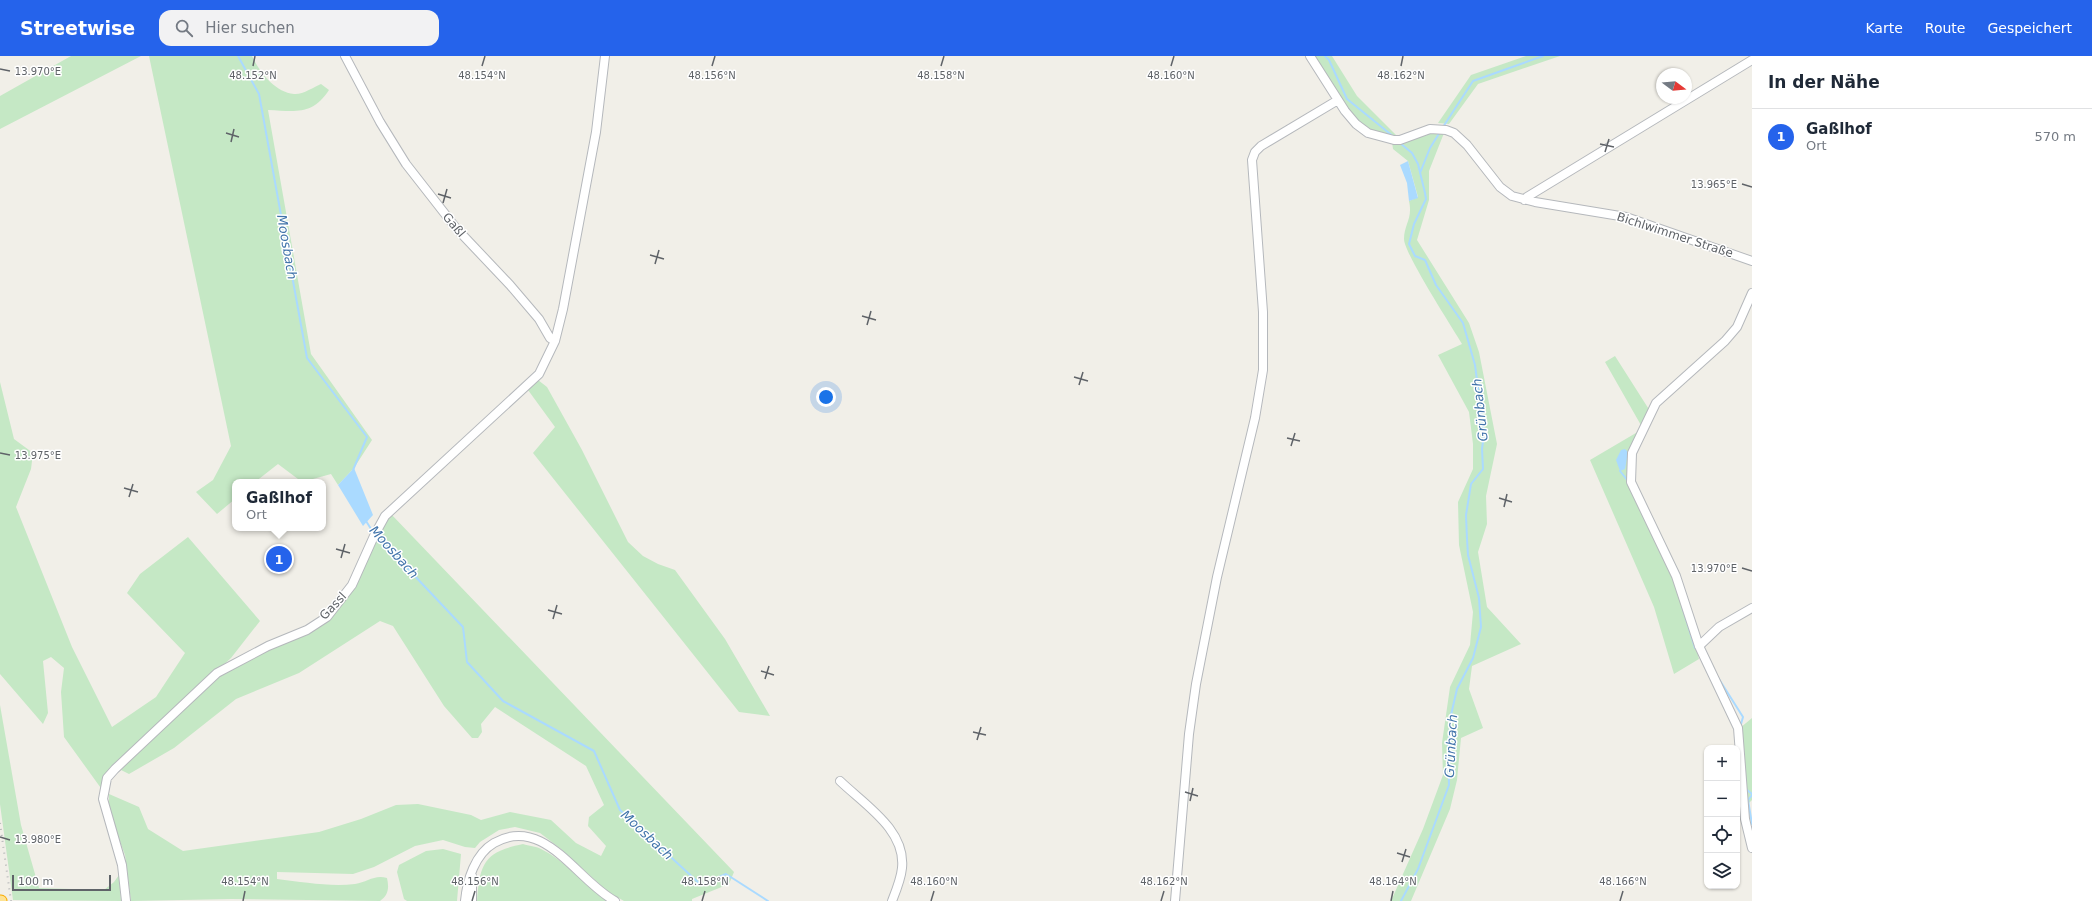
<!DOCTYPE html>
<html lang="de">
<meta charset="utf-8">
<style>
:root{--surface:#fff;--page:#f2f2f3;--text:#1f2937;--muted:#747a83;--line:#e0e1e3;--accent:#2563eb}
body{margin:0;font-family:"DejaVu Sans",sans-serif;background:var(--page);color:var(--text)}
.controls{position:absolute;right:12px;bottom:12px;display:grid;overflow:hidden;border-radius:8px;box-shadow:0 1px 3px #0004}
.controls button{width:36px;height:36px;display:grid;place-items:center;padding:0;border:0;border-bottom:1px solid var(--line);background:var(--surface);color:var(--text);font:20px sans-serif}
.compass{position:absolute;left:1656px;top:12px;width:36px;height:36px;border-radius:50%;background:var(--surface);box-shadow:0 1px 3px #0004;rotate:106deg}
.scale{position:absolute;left:12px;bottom:10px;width:99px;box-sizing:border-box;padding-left:4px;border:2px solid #5f6368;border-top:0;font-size:11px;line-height:14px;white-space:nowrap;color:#5f6368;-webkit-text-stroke:3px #fff;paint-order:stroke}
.you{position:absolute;left:826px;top:341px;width:14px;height:14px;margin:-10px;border:3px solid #fff;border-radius:50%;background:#1a73e8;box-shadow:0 0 0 6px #1a73e833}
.badge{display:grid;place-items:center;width:26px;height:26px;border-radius:50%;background:var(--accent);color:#fff;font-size:13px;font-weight:700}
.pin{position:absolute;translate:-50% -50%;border:2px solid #fff;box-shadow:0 1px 4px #0006}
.popup{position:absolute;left:232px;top:423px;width:94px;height:52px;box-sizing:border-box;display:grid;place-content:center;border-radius:8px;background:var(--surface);filter:drop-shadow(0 1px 3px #0005);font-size:13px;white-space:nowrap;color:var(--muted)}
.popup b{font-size:15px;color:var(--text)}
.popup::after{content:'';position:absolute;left:50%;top:100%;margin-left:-8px;border:8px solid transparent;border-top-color:var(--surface)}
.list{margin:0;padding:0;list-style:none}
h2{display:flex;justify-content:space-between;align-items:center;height:52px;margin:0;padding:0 16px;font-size:17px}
h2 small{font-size:13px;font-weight:400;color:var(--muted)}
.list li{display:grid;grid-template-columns:26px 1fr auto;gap:12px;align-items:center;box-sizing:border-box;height:56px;padding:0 16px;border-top:1px solid var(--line)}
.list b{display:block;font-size:15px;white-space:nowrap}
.list p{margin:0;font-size:13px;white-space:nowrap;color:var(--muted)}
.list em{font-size:13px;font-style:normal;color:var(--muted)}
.icon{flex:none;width:22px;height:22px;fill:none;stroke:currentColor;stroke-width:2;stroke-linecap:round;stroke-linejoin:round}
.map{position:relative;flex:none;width:1752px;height:845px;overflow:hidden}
header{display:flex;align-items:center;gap:24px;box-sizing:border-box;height:56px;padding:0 20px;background:var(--accent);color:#fff}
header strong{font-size:19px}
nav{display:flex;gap:22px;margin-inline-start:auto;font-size:14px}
.search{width:280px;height:36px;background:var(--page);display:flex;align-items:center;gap:10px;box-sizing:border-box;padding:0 14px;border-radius:12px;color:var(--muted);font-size:15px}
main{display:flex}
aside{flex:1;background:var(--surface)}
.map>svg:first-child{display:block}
</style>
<header>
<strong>Streetwise</strong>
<div class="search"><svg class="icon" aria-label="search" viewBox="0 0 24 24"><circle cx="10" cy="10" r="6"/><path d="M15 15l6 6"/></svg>Hier suchen</div>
<nav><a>Karte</a><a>Route</a><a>Gespeichert</a></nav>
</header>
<main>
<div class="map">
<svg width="1752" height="845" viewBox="0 0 1752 845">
<rect width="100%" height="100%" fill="#f1efe8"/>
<!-- green -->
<path fill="#c5e8c5" d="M71,0H141L0,73V40Z
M149,0H252C260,17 275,36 294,38C302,39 314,31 321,28L329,34C312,60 295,55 268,54L311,298L372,384L354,412L338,429L331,418L302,426L278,408L255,426H235V443L217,458L196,436L213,424L231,390Z
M1314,0H1332L1357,40L1398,81C1387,79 1375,77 1365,71C1346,58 1327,20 1314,0Z
M1526,0H1560L1478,28L1449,68L1438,67L1471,19Z
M1427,77H1444L1429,115V144L1417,184L1469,267L1479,296L1497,388L1486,440L1487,468L1478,496L1487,551L1521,588L1472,610L1469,633L1483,672L1461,682L1457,724L1450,753L1411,845H1391L1423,773L1443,719L1442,687L1450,631L1470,589L1473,556L1459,489L1458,446L1473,413V388L1469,356L1438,299L1462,288C1452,271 1404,197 1404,183C1404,168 1413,163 1409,145L1418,141L1408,105L1393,93L1392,86Z
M1615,300L1650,355L1642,371L1605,306Z
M538,324L547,331L582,394L628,486L643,500L658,508L675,514L725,583L770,660L739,656L533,397L555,371L528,334Z
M0,326L14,383L33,397L31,413L16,451L72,591L112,671L156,641L185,597L127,537L140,518L188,481L260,565L231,602L121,703L103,735L64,681L61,636L64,612L51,601L43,605L48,657L43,668L0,618Z
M1641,374L1628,425L1675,521L1691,571L1699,603L1674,618L1654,551L1590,404Z
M391,458L734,816L729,828L692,843V845H624L608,836L561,793L540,777L515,771L499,774L480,786L475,792L465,791L443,784L415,790L374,811L353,818L277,816V823C303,826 330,831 355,828C367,826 375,818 387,822C389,831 389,839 380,845L231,843L131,845L125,799L109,756V738L139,751L148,773L183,795L319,776L361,763L396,749L418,748L471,759L481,764L510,756L551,764L576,787L601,800L606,790L588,770L589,761L604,749L586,710L495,651L481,668L482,676L478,682H472L444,650L393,570L380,565L299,617L236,643L174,692L129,718L121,714L208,629L229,612L313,573L339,553L353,533L378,476Z
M0,649L21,769L39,832L104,834L114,826L119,819L121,845L13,844L0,748Z
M1752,662V744L1748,748L1740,672Z
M523,788C529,790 536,790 541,793C566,805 585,830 608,845H477C480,807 484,796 523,788Z
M443,793L461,798L457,845H407L404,843L397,816L399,809L426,795Z"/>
<!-- water -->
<path fill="#aadaff" d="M1408,105L1418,142L1409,145L1407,127L1400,109Z
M1625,393L1628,396L1625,413L1620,415L1616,404L1621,394Z
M354,412L373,459L363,470L338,429Z"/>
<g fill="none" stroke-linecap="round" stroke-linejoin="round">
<!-- stream -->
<path stroke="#aadaff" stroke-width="2" d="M238,0L259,38L307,302L367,381L353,414
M1325,0L1329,4L1347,43L1394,81
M1443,71L1473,25L1543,0
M1400,87L1412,97L1418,108L1425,137L1426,143L1414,168L1409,188L1415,200L1425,204L1436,229L1463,267L1475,309L1484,378L1482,393L1483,413L1471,428L1466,459L1467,483L1468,499L1479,542L1481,571L1473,602L1457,633L1451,659L1448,692L1449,729L1418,813L1401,845
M1420,117L1430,92L1440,76
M1620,415L1628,425
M366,465L373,476
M376,479L463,571L467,606L503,645L594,695L620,754L701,829L726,818L768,845
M1682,550L1695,592
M1717,620L1743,661L1741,668
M1747,734L1752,738
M1752,739L1748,744L1752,768"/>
<defs>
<path id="minor" d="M345,0L380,66L406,108L456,172L510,229L539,263L550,282L555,285
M1310,0L1345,55L1356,68L1368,77L1394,84H1400L1430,73L1446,74L1454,77L1467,89L1500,131L1512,140L1535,146L1626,161L1752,205
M1524,144L1527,141L1752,4
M1752,237L1737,271L1725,285L1656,347L1632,397L1631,426L1676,520L1699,590L1738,672L1745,763L1752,792
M1699,590L1719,571L1752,552
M840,725C865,749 906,774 902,812C901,823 896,835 892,845
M472,820V845
M126,845L122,809L103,743L107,722L115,713L217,617L268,590L307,574L327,561L352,529L374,480L385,460L539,318L555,285L563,253L596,76L605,0
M465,845C467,824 475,798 494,787C544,758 577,825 615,845
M1175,845L1189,678L1196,628L1217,521L1255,362L1263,314V256L1252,104L1255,96L1261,90L1338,44"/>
<path id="highway" d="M0,845H1"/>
</defs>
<!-- minor casing -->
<use href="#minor" stroke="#b5b8bc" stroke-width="10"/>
<!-- highway casing -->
<use href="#highway" stroke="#f9ab00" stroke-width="13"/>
<!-- minor -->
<use href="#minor" stroke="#fff" stroke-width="8"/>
<!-- highway -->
<use href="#highway" stroke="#fde293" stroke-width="11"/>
<!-- rail -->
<path stroke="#b6b7b8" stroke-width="2" stroke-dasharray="1 5" stroke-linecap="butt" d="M0,767L11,845"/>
</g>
<!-- ticks -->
<path fill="none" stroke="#5f6368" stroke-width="1.5" d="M253,10L255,0M482,10L485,0M712,10L715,0M941,10L944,0M1171,10L1174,0M1401,10L1403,0M0,13L10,15M226,77L239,81M231,86L234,73M1600,88L1614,91M1605,96L1609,83M1742,128L1752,131M438,138L451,142M443,147L447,133M650,199L664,203M655,208L659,194M862,260L876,264M867,269L871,255M1074,321L1088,325M1079,329L1083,316M1287,382L1300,385M1291,390L1295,377M0,397L10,399M124,432L138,436M129,441L133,428M1499,442L1512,446M1504,451L1507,438M336,493L350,497M341,502L345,488M1742,512L1752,515M548,554L562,558M553,563L557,549M761,615L774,619M765,623L769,610M973,676L986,679M977,684L981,671M1185,736L1198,740M1190,745L1193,732M0,781L10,784M1397,797L1410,801M1402,806L1406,793M243,845L245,835M472,845L475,835M702,845L705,835M931,845L934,835M1161,845L1164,835M1391,845L1393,835M1620,845L1623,835"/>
<g text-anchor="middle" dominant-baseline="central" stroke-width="3" stroke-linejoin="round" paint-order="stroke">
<!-- street labels -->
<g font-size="12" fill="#5f6368" stroke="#fff">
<text transform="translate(454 169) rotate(50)">Gaßl</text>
<text transform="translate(1675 179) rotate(18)">Bichlwimmer Straße</text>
<text transform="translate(333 550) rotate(-47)">Gassl</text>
</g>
<!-- water labels -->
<g font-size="13" font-style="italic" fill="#4174aa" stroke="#fff">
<text transform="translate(287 191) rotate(80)">Moosbach</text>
<text transform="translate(1480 354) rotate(-96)">Grünbach</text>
<text transform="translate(394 496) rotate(48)">Moosbach</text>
<text transform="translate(1451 690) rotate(-87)">Grünbach</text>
<text transform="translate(647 779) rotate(43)">Moosbach</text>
</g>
</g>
<g font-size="10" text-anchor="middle" fill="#5f6368" stroke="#fff" stroke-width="3" stroke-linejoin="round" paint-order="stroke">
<text x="38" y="19">13.970°E</text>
<text x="253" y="23">48.152°N</text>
<text x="482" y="23">48.154°N</text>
<text x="712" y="23">48.156°N</text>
<text x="941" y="23">48.158°N</text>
<text x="1171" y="23">48.160°N</text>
<text x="1401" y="23">48.162°N</text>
<text x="1714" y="132">13.965°E</text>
<text x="38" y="403">13.975°E</text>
<text x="1714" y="516">13.970°E</text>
<text x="38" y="787">13.980°E</text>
<text x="245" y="829">48.154°N</text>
<text x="475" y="829">48.156°N</text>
<text x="705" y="829">48.158°N</text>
<text x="934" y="829">48.160°N</text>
<text x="1164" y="829">48.162°N</text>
<text x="1393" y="829">48.164°N</text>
<text x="1623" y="829">48.166°N</text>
</g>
</svg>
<div class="controls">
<button>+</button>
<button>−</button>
<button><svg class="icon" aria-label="locate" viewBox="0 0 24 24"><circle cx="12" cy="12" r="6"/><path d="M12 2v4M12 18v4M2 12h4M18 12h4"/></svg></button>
<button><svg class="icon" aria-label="layers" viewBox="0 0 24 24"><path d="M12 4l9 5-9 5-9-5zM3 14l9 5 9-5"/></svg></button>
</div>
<svg class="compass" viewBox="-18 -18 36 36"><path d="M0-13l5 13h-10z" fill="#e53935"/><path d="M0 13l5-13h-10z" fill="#747a83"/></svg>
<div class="scale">100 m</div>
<div class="you"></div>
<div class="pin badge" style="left:279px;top:503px">1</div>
<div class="popup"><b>Gaßlhof</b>Ort</div>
</div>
<aside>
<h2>In der Nähe<small></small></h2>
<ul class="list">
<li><span class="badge">1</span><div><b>Gaßlhof</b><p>Ort</p></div><em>570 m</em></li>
</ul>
</aside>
</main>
